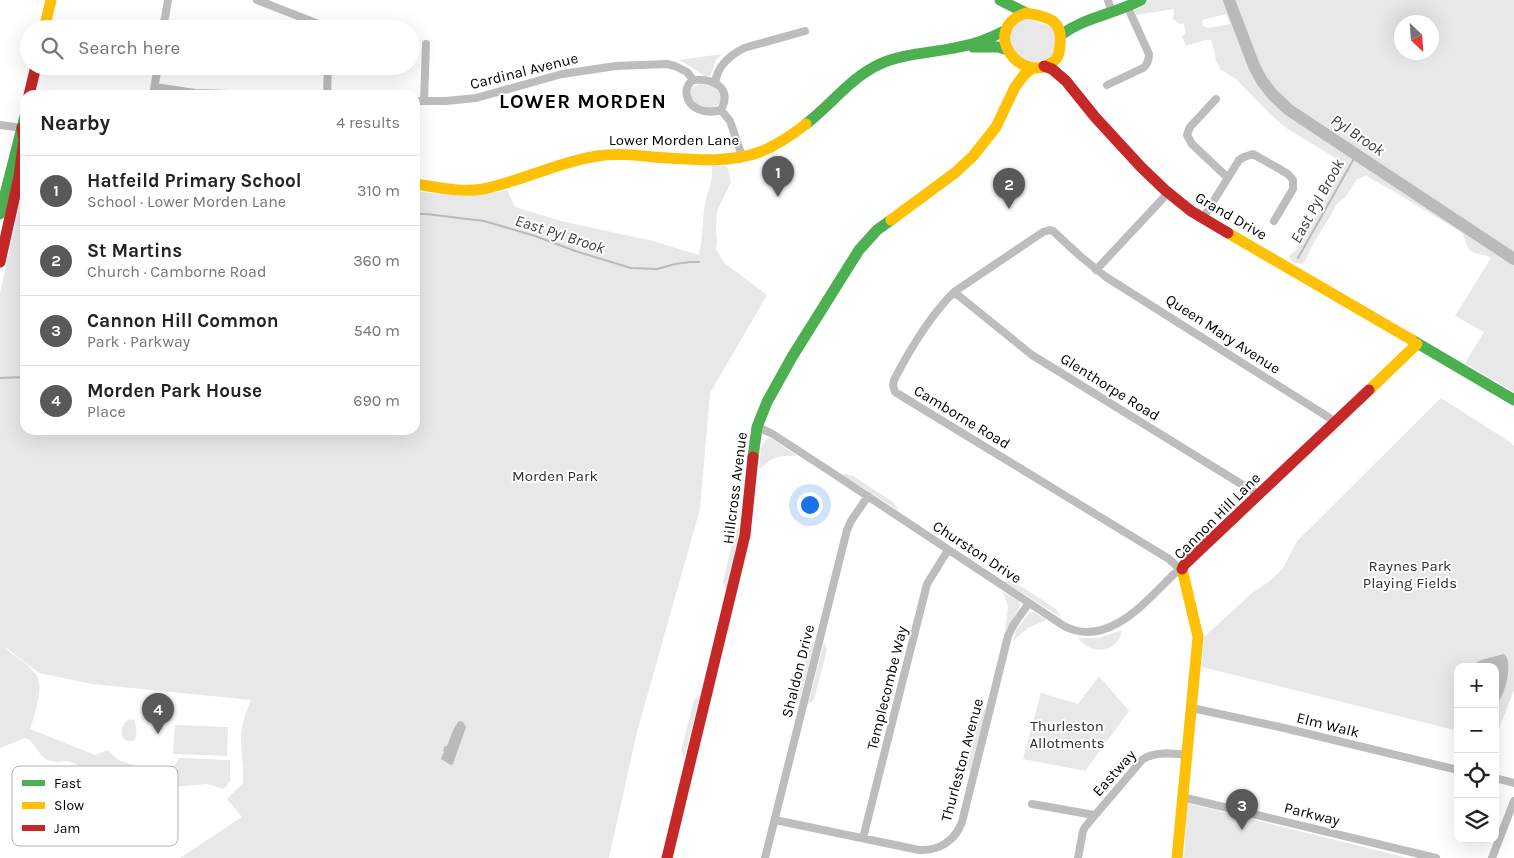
<!DOCTYPE html>
<meta charset="utf-8">
<style>
:root{--surface:#fff;--page:#f6f6f6;--text:#222;--muted:#767676;--line:#e0e0e0;--accent:#595959}
body{margin:0;font-family:Karla,sans-serif;background:var(--page);color:var(--text)}
.controls{position:absolute;right:15px;bottom:15px;display:grid;overflow:hidden;border-radius:10px;box-shadow:0 5px 20px #0002}
.controls button{width:45px;height:45px;display:grid;place-items:center;padding:0;border:0;border-bottom:1px solid var(--line);background:var(--surface);color:var(--text);font:25px sans-serif}
.compass{position:absolute;left:1394px;top:15px;width:45px;height:45px;border-radius:50%;background:var(--surface);box-shadow:0 5px 20px #0002;rotate:155deg}
.you{position:absolute;left:809px;top:504px;width:18px;height:18px;margin:-12px;border:4px solid #fff;border-radius:50%;background:#1a73e8;box-shadow:0 0 0 8px #1a73e833}
.badge{display:grid;place-items:center;width:32px;height:32px;border-radius:50%;background:var(--accent);color:#fff;font-size:16px;font-weight:700}
.pin{position:absolute;translate:-50% -41px;filter:drop-shadow(0 1px 2px #0008)}
.pin::after{content:'';position:absolute;top:26px;width:18px;height:15px;background:inherit;clip-path:polygon(0 0,100% 0,50% 100%)}
.list{margin:0;padding:0;list-style:none}
h2{display:flex;justify-content:space-between;align-items:center;height:65px;margin:0;padding:0 20px;font-size:21px}
h2 small{font-size:16px;font-weight:400;color:var(--muted)}
.list li{display:grid;grid-template-columns:32px 1fr auto;gap:15px;align-items:center;box-sizing:border-box;height:70px;padding:0 20px;border-top:1px solid var(--line)}
.list b{display:block;font-size:19px;white-space:nowrap}
.list p{margin:0;font-size:16px;white-space:nowrap;color:var(--muted)}
.list em{font-size:16px;font-style:normal;color:var(--muted)}
.icon{flex:none;width:28px;height:28px;fill:none;stroke:currentColor;stroke-width:2;stroke-linecap:round;stroke-linejoin:round}
.map{position:relative;flex:none;width:1514px;height:858px;overflow:hidden}
.search{position:absolute;background:var(--surface);box-shadow:0 5px 20px #0002;left:20px;top:20px;width:400px;height:55px;display:flex;align-items:center;gap:12px;box-sizing:border-box;padding:0 18px;border-radius:28px;color:var(--muted);font-size:19px}
.panel{position:absolute;background:var(--surface);box-shadow:0 5px 20px #0002;left:20px;top:90px;width:400px;height:345px;border-radius:15px}
.map>svg:first-child{display:block}
</style>
<div class="map">
<svg width="1514" height="858" viewBox="0 0 1514 858">
<rect width="100%" height="100%" fill="#fff"/>
<!-- green -->
<path fill="#e8e8e8" fill-rule="evenodd" d="M1151,0H1514V392L1465,363L1484,332L1455,316L1491,258C1485,254 1477,255 1471,251C1465,247 1466,237 1461,232L1393,191L1371,179L1367,175L1356,180L1347,195L1336,205L1331,215L1312,246L1306,260L1302,264L1295,263L1289,258V256L1297,249L1307,232L1338,176L1341,165L1337,159L1286,128L1270,114L1236,79L1220,69L1216,61L1214,49L1211,40H1205L1186,46L1182,37L1186,32L1183,23L1180,24L1173,19L1174,9L1136,15L1135,10ZM1226,14L1230,24L1208,28L1203,26L1202,20ZM1432,22V52H1402V22Z
M1024,18L1053,27L1055,32L1054,54C1046,61 1034,64 1024,62C1008,41 999,37 1024,18Z
M722,54L716,60L710,76H704L693,68L679,60Z
M700,84L712,86L720,93L722,100C708,123 674,91 700,84Z
M711,165L724,166L728,168L731,182L717,211L716,231L717,241L716,249L724,263L767,295L710,393L700,509L637,732L609,858H180L242,817L227,799L243,783C244,768 241,754 241,739C241,725 246,712 251,700L92,684L39,673L4,646C9,653 17,657 25,663C30,668 35,672 38,678C43,691 34,717 30,729L95,755L105,751H109L118,760L136,766L140,769L148,784V788H142L89,774L74,763L67,761L58,762L47,760L41,755L30,740L25,738L0,748V293L25,181V430H415V191C447,196 476,198 507,190L515,207L561,221L653,241L699,255C703,238 702,221 705,204C707,192 715,178 711,165Z
M1441,398L1510,442L1514,446V690L1495,739V667H1458V731L1202,667L1204,637L1252,593L1270,581L1283,568L1297,541Z
M770,438L796,455L795,456C781,455 771,457 761,468H759C761,457 758,442 770,438Z
M846,474L853,476L893,502L899,511L843,475Z
M741,526L726,590L723,582L735,531Z
M1009,581L1016,583L1056,609L1062,618L1005,582Z
M1003,592L1019,601L1020,606L1005,632L1008,607Z
M1030,612H1034L1046,620L1028,628L1013,641L1016,630Z
M1122,630C1119,653 1090,656 1078,638H1099Z
M815,640L799,702L796,694L809,645Z
M824,642L827,650L814,699L808,705Z
M1099,676L1129,711L1085,771L1023,759L1041,693L1078,704Z
M700,695L684,758L681,751L694,700Z
M985,709H986L970,772L967,764L979,715Z
M130,719L134,720C137,727 137,733 135,740C121,747 116,726 130,719Z
M175,725L228,727L227,756L173,754Z
M180,758L230,760V781L224,789L207,784L163,788L160,784Z
M1187,803L1407,858H1184Z"/>
<!-- water -->
<path fill="#bababa" d="M1504,654C1514,662 1505,697 1495,706V667H1469L1481,660Z
M459,721L463,722L466,727L453,764L451,765L441,759L444,752L443,750L445,746H447L454,728Z"/>
<g fill="none" stroke-linecap="round" stroke-linejoin="round">
<!-- stream -->
<path stroke="#bababa" stroke-width="2" d="M415,214H426L484,221L535,236L578,252L631,268L657,269L675,264L690,262H699
M1298,258L1356,155
M0,378L25,377"/>
<!-- river -->
<path stroke="#bababa" stroke-width="12" d="M1229,0L1254,66L1262,81L1273,95L1289,110L1514,259"/>
<!-- street -->
<path stroke="#bdbdbd" stroke-width="8" d="M257,0L316,23L323,29
M1108,0L1112,13
M163,29L168,0
M693,80C712,78 733,87 721,110C713,112 706,113 698,109C686,104 682,88 693,80Z
M715,83C718,65 729,56 744,48L805,31
M1107,85L1143,68C1148,64 1149,60 1149,54L1128,8
M155,87L195,93L262,95
M153,95L158,66
M327,95L328,66
M1216,99L1190,127L1187,135L1192,144L1228,178
M415,101H446L476,98L562,74L616,66L667,64L675,66L687,72L693,80
M424,101L426,44
M721,110L730,121L742,156
M0,125L22,128
M1203,218L1239,160L1244,157L1253,154L1288,174L1293,180V189L1274,221
M1096,270L1168,193
M954,292L1032,355L1259,495
M757,427L771,433L828,470L1064,626C1108,649 1146,601 1174,574L1181,570L1169,559L895,392L893,385L894,380C910,349 929,317 954,292L1043,232L1050,230L1053,231L1080,256L1106,277L1336,422
M1192,708L1284,728L1458,770
M1495,778L1514,783
M1182,797L1436,858
M1032,804L1094,815
M775,820L919,850C939,851 955,841 962,822L1008,636L1014,624L1029,603
M863,838L927,584L948,550
M765,858L847,530L851,521L868,496
M1078,858L1083,831L1085,827L1142,760C1153,751 1172,753 1186,755
M1492,858L1514,801"/>
<!-- fast -->
<path stroke="#4caf50" stroke-width="11" d="M1000,0L1026,13
M1061,35C1085,17 1115,14 1141,0
M973,47H998L1008,50
M806,124C831,105 851,77 880,64C905,53 933,53 959,47C976,44 991,38 1006,30
M0,214L25,116
M1412,340L1514,400
M753,457L757,427L767,402L792,357L859,250L877,230L891,220"/>
<!-- slow -->
<path stroke="#ffc107" stroke-width="11" d="M1026,13C1046,17 1063,18 1060,44C1060,49 1059,57 1054,61C1022,88 978,29 1026,13Z
M44,29L51,0
M415,184C437,187 461,193 483,189C522,181 558,162 597,156C616,153 635,155 654,157C688,159 727,164 760,152C777,145 792,135 806,124
M891,220L956,172L973,156L996,127L1015,87L1024,75L1032,68
M1228,233L1412,340
M1369,390L1417,344
M1177,858L1198,637L1182,569"/>
<!-- jam -->
<path stroke="#c62828" stroke-width="11" d="M1044,66L1052,69L1066,81L1095,117L1141,167L1165,190L1191,211L1228,233
M29,95L36,66
M0,262L19,177L24,139L22,128
M1182,569L1184,565L1369,390
M667,858L745,535L753,457"/>
</g>
<g text-anchor="middle" dominant-baseline="central" stroke-width="4" stroke-linejoin="round" paint-order="stroke">
<!-- street labels -->
<g font-size="15" fill="#000" stroke="#fff">
<text transform="translate(524 71) rotate(-14)">Cardinal Avenue</text>
<text x="674" y="140">Lower Morden Lane</text>
<text transform="translate(1231 216) rotate(30)">Grand Drive</text>
<text transform="translate(1223 334) rotate(33)">Queen Mary Avenue</text>
<text transform="translate(1110 387) rotate(32)">Glenthorpe Road</text>
<text transform="translate(962 417) rotate(31)">Camborne Road</text>
<text transform="translate(735 488) rotate(-83)">Hillcross Avenue</text>
<text transform="translate(1217 516) rotate(-45)">Cannon Hill Lane</text>
<text transform="translate(977 552) rotate(33)">Churston Drive</text>
<text transform="translate(798 671) rotate(-76)">Shaldon Drive</text>
<text transform="translate(887 688) rotate(-76)">Templecombe Way</text>
<text transform="translate(1328 725) rotate(14)">Elm Walk</text>
<text transform="translate(962 760) rotate(-75)">Thurleston Avenue</text>
<text transform="translate(1114 773) rotate(-48)">Eastway</text>
<text transform="translate(1312 814) rotate(14)">Parkway</text>
</g>
<!-- park labels -->
<g font-size="15" fill="#2c2c2c" stroke="#fff">
<text x="555" y="476">Morden Park</text>
<text x="1410" y="566">Raynes Park<tspan x="1410" dy="17">Playing Fields</tspan></text>
<text x="1067" y="726">Thurleston<tspan x="1067" dy="17">Allotments</tspan></text>
</g>
<!-- water labels -->
<g font-size="16" font-style="italic" fill="#3d3d3d" stroke="#fff">
<text transform="translate(1358 135) rotate(34)">Pyl Brook</text>
<text transform="translate(1317 201) rotate(-61)">East Pyl Brook</text>
<text transform="translate(560 234) rotate(18)">East Pyl Brook</text>
</g>
<!-- district labels -->
<g font-size="20" font-weight="bold" letter-spacing="1" fill="#000" stroke="#fff">
<text x="583" y="101">LOWER MORDEN</text>
</g>
</g>
<!-- legend -->
<rect x="12" y="766" width="166" height="80" rx="8" fill="#fff" stroke="#b2b2b2" stroke-width="1"/>
<rect x="22" y="780" width="23" height="6" fill="#4caf50"/>
<rect x="22" y="802" width="23" height="7" fill="#ffc107"/>
<rect x="22" y="825" width="23" height="6" fill="#c62828"/>
<g font-size="14" fill="#000">
<text x="54" y="788">Fast</text>
<text x="54" y="810">Slow</text>
<text x="54" y="833">Jam</text>
</g>
</svg>
<div class="controls">
<button>+</button>
<button>−</button>
<button><svg class="icon" aria-label="locate" viewBox="0 0 24 24"><circle cx="12" cy="12" r="6"/><path d="M12 2v4M12 18v4M2 12h4M18 12h4"/></svg></button>
<button><svg class="icon" aria-label="layers" viewBox="0 0 24 24"><path d="M12 4l9 5-9 5-9-5zM3 14l9 5 9-5"/></svg></button>
</div>
<svg class="compass" viewBox="-18 -18 36 36"><path d="M0-13l5 13h-10z" fill="#e53935"/><path d="M0 13l5-13h-10z" fill="#767676"/></svg>
<div class="you"></div>
<div class="pin badge" style="left:778px;top:197px">1</div>
<div class="pin badge" style="left:1009px;top:209px">2</div>
<div class="pin badge" style="left:1242px;top:830px">3</div>
<div class="pin badge" style="left:158px;top:734px">4</div>
<div class="search"><svg class="icon" aria-label="search" viewBox="0 0 24 24"><circle cx="10" cy="10" r="6"/><path d="M15 15l6 6"/></svg>Search here</div>
<section class="panel">
<h2>Nearby<small>4 results</small></h2>
<ul class="list">
<li><span class="badge">1</span><div><b>Hatfeild Primary School</b><p>School · Lower Morden Lane</p></div><em>310 m</em></li>
<li><span class="badge">2</span><div><b>St Martins</b><p>Church · Camborne Road</p></div><em>360 m</em></li>
<li><span class="badge">3</span><div><b>Cannon Hill Common</b><p>Park · Parkway</p></div><em>540 m</em></li>
<li><span class="badge">4</span><div><b>Morden Park House</b><p>Place</p></div><em>690 m</em></li>
</ul>
</section>
</div>
